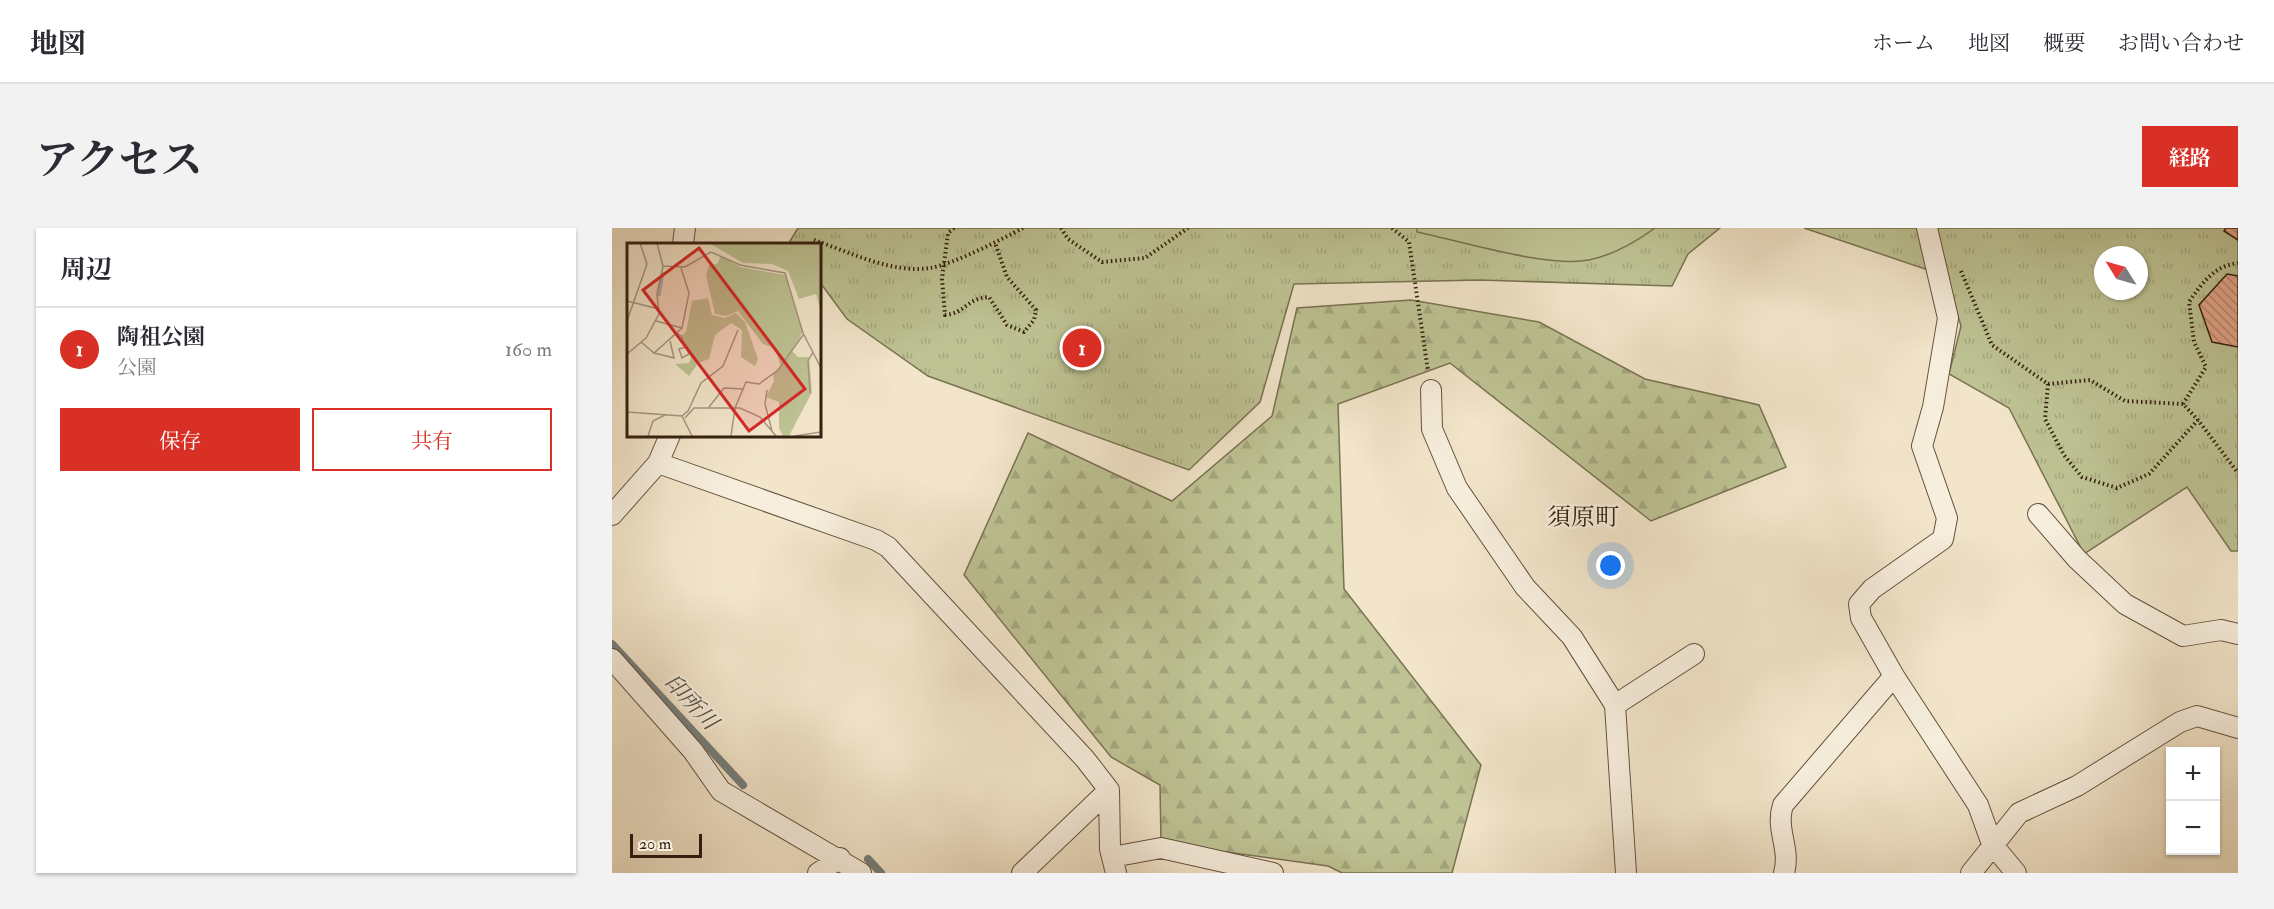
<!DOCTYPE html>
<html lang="ja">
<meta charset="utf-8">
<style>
:root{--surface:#fff;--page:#f2f2f3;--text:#2b2b33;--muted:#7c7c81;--line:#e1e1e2;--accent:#d93025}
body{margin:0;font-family:"IM FELL Double Pica","Noto Serif JP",serif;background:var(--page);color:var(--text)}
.controls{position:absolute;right:18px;bottom:18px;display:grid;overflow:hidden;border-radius:0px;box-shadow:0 2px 4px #0004}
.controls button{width:54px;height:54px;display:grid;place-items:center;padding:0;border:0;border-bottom:2px solid var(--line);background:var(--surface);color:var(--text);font:30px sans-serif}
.compass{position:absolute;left:1482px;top:18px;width:54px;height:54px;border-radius:50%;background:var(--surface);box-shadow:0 2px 4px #0004;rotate:307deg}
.scale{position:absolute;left:18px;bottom:15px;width:72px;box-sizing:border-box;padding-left:6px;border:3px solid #352010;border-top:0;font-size:16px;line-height:21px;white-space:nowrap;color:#352010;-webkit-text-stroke:4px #f7eedd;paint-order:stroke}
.you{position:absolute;left:999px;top:338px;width:21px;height:21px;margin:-15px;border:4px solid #fff;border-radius:50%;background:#1a73e8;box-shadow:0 0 0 9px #1a73e833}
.badge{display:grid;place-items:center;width:39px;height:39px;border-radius:50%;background:var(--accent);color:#fff;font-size:20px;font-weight:700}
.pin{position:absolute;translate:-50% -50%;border:3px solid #fff;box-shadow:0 2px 6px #0006}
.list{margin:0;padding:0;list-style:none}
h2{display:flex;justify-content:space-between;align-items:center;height:78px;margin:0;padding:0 24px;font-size:26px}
h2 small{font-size:20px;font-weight:400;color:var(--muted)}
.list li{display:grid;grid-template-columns:39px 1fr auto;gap:18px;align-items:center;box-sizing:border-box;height:84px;padding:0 24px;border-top:2px solid var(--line)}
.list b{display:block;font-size:22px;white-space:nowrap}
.list p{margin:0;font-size:20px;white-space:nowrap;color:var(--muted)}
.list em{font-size:20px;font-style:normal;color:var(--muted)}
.actions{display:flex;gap:12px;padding:18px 24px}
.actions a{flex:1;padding:14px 0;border:2px solid var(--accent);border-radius:0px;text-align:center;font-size:21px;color:var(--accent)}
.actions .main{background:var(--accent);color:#fff}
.map{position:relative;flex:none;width:1626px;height:645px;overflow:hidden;border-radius:0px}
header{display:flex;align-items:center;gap:36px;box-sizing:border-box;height:84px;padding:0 30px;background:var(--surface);border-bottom:2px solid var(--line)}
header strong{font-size:28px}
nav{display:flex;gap:33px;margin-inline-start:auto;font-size:21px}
.intro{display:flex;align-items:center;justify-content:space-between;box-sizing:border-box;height:144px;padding:0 36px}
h1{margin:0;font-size:42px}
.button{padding:15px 27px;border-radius:0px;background:var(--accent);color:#fff;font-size:21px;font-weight:700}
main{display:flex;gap:36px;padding:0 36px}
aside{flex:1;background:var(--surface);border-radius:0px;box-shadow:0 2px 4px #0004}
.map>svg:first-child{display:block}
</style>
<header>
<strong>地図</strong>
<nav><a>ホーム</a><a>地図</a><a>概要</a><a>お問い合わせ</a></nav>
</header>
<div class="intro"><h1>アクセス</h1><a class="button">経路</a></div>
<main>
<aside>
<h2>周辺<small></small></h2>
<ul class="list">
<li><span class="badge">1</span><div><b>陶祖公園</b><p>公園</p></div><em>160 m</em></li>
</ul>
<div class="actions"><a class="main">保存</a><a>共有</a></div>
</aside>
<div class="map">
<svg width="1626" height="645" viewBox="0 0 1626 645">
<defs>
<pattern id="grass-tufts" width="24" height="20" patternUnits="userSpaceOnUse" patternTransform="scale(1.5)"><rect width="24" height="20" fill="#bec394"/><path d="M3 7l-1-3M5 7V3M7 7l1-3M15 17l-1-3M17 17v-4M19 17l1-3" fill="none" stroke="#a4a77f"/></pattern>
<pattern id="forest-firs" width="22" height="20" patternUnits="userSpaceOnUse" patternTransform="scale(1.5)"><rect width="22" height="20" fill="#bec394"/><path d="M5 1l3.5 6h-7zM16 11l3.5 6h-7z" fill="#a4a77f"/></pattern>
<pattern id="building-back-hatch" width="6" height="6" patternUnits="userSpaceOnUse" patternTransform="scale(1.5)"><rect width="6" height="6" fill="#e3a58a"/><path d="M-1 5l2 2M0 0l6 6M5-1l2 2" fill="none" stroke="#b9866f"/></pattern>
</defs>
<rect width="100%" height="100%" fill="#f2e5ca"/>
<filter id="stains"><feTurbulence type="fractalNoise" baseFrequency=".00333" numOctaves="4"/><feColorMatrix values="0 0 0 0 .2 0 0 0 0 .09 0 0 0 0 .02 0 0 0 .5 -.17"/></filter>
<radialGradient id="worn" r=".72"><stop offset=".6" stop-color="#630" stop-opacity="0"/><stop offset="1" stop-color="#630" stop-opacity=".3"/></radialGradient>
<!-- grass -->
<path fill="url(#grass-tufts)" stroke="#7a7252" stroke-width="1.5" fill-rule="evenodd" d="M186,0H1108L1076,26L1060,58L868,52L682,56L648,174L577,242L316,148L235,91L207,53V16H180L178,13Z
M1192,0H1626V323H1619L1575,259L1472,326L1397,180L1337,146L1349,98L1334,48ZM1491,27H1527V63H1491Z"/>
<!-- forest -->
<path fill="url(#forest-firs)" stroke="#7a7252" stroke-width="1.5" d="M799,72L927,94L1033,151L1147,177L1174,239L1039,293L838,135L726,176L732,361L869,537L840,645H730L716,638L549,615L548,557L499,529L352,347L416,205L560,273L660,188L685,80Z"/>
<!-- garden -->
<path fill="#bec394" stroke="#7a7252" stroke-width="1.5" d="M805,0H1043C1024,14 1001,27 977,32C936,40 848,13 805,4Z"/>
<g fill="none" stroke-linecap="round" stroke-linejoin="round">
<!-- stream -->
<path stroke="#767e7b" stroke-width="8" d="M0,416L131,557
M256,631L269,645"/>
</g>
<!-- building -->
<path fill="url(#building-back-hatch)" stroke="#352010" stroke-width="1.5" d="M1614,0H1626V12L1612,3Z
M1615,46L1626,48V119L1600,114L1587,77Z"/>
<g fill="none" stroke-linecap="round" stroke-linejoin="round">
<defs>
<path id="street" d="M1315,0L1336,90L1321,179L1310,218L1335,290L1331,311L1260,361L1247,376L1249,390L1282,448L1366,577L1380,616L1404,645
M71,16L73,0
M819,162L820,201L845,260L913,359L960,409L1003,477L1014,645
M46,235L264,312L276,319L473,531L497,562L498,621L504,645
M1426,286L1465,331L1513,376L1571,408L1609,402L1626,406
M0,287L46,235L58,207
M0,431L81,523L109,563L249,645
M1003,477L1082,426
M500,629L549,620L661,645
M206,645L228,630
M410,645L497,562
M1172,645C1179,620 1163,602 1171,577L1282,448
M1359,645L1407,585L1465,558L1568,494L1585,488L1626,500"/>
</defs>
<!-- street casing -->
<use href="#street" stroke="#64513e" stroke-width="22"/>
<!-- path -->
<path stroke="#352010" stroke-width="4" stroke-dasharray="1.5 3" stroke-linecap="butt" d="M342,0L336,5L330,51L333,87C354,85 353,71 377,69L395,97L412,104L422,92L424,82L395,49L383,15
M449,0L456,11L490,34L533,30L576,0
M780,0L797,14L816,143
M202,12C237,24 281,46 318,40C342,36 388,12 411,0
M1349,43L1380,117L1436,156L1478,152L1513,173L1571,176L1586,192L1626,245
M1436,156L1433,191L1452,227L1470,249L1505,260L1537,246L1586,192
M1571,176L1594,139L1582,114L1577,74C1590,55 1602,38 1626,35"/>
<!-- street -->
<use href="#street" stroke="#f7eedd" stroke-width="20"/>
</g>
<g text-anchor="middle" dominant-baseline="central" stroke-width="5" stroke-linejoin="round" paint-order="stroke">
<!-- water labels -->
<g font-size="22" font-style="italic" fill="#554f45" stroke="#f7eedd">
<text transform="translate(79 474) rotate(47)">印所川</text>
</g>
<!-- quarter labels -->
<g font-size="24" fill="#352010" stroke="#f7eedd">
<text x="971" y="289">須原町</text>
</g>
</g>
<!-- overview -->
<g transform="translate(15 15)">
<rect width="194" height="194" fill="#f2e5ca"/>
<path d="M94,13L113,24L158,32L176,88L165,108L171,114H182L185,149L162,193H156L152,185V159L139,154L147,138L146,131L154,124L148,105L136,101L111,68L99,73L88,71L79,32L82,22L90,21Z" fill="#bec394"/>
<path d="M82,0H193V65L189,51L172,56L161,28L145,21L116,20ZM81,55L85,72L98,75L109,70L118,79L131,116L128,123L114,114L115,87L104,80L88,92L82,116L71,120L62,133L48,121L62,120L64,115L54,93L59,89L65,58Z" fill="#bec394"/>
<path d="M149,61L156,63L163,92L142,96L133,92L124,75Z" fill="#bec394"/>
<path fill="none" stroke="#a1bcc2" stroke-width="3" d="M32,53L36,29"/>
<path fill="none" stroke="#a69680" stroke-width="1.5" d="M36,23L58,24L84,9L113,22L158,30L176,90L194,125M0,58L32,66M0,78L20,21L13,0M29,78L55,85M50,90L54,93L62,111L55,115L52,106L59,104M14,99L27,110L55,85L62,50L54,25M27,110L47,115L43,98M0,111L19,95L32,71L30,51L36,23L30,0M140,147L138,161L145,188M183,150L181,118L186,109M82,164L97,145L117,146M0,169L55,173L65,193M55,173L61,168L74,140L96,123L111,87M58,175L67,165H113L133,174L149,193M21,193L26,178L38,172M104,193L108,165L119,139L132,141L151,127L176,92M168,193L194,189"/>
<path fill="#d62828" fill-opacity="0.15" stroke="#d62828" stroke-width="3" d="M72,5L178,146L122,188L16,47Z"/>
<rect width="194" height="194" fill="none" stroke="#352010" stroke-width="3"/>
</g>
<rect width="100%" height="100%" filter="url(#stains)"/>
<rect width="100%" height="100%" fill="url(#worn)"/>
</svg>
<div class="controls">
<button>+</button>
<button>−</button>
</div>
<svg class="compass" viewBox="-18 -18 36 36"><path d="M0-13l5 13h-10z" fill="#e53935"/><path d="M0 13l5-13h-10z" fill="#7c7c81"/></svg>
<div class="scale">20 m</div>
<div class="you"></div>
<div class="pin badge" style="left:470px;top:120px">1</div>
</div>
</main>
